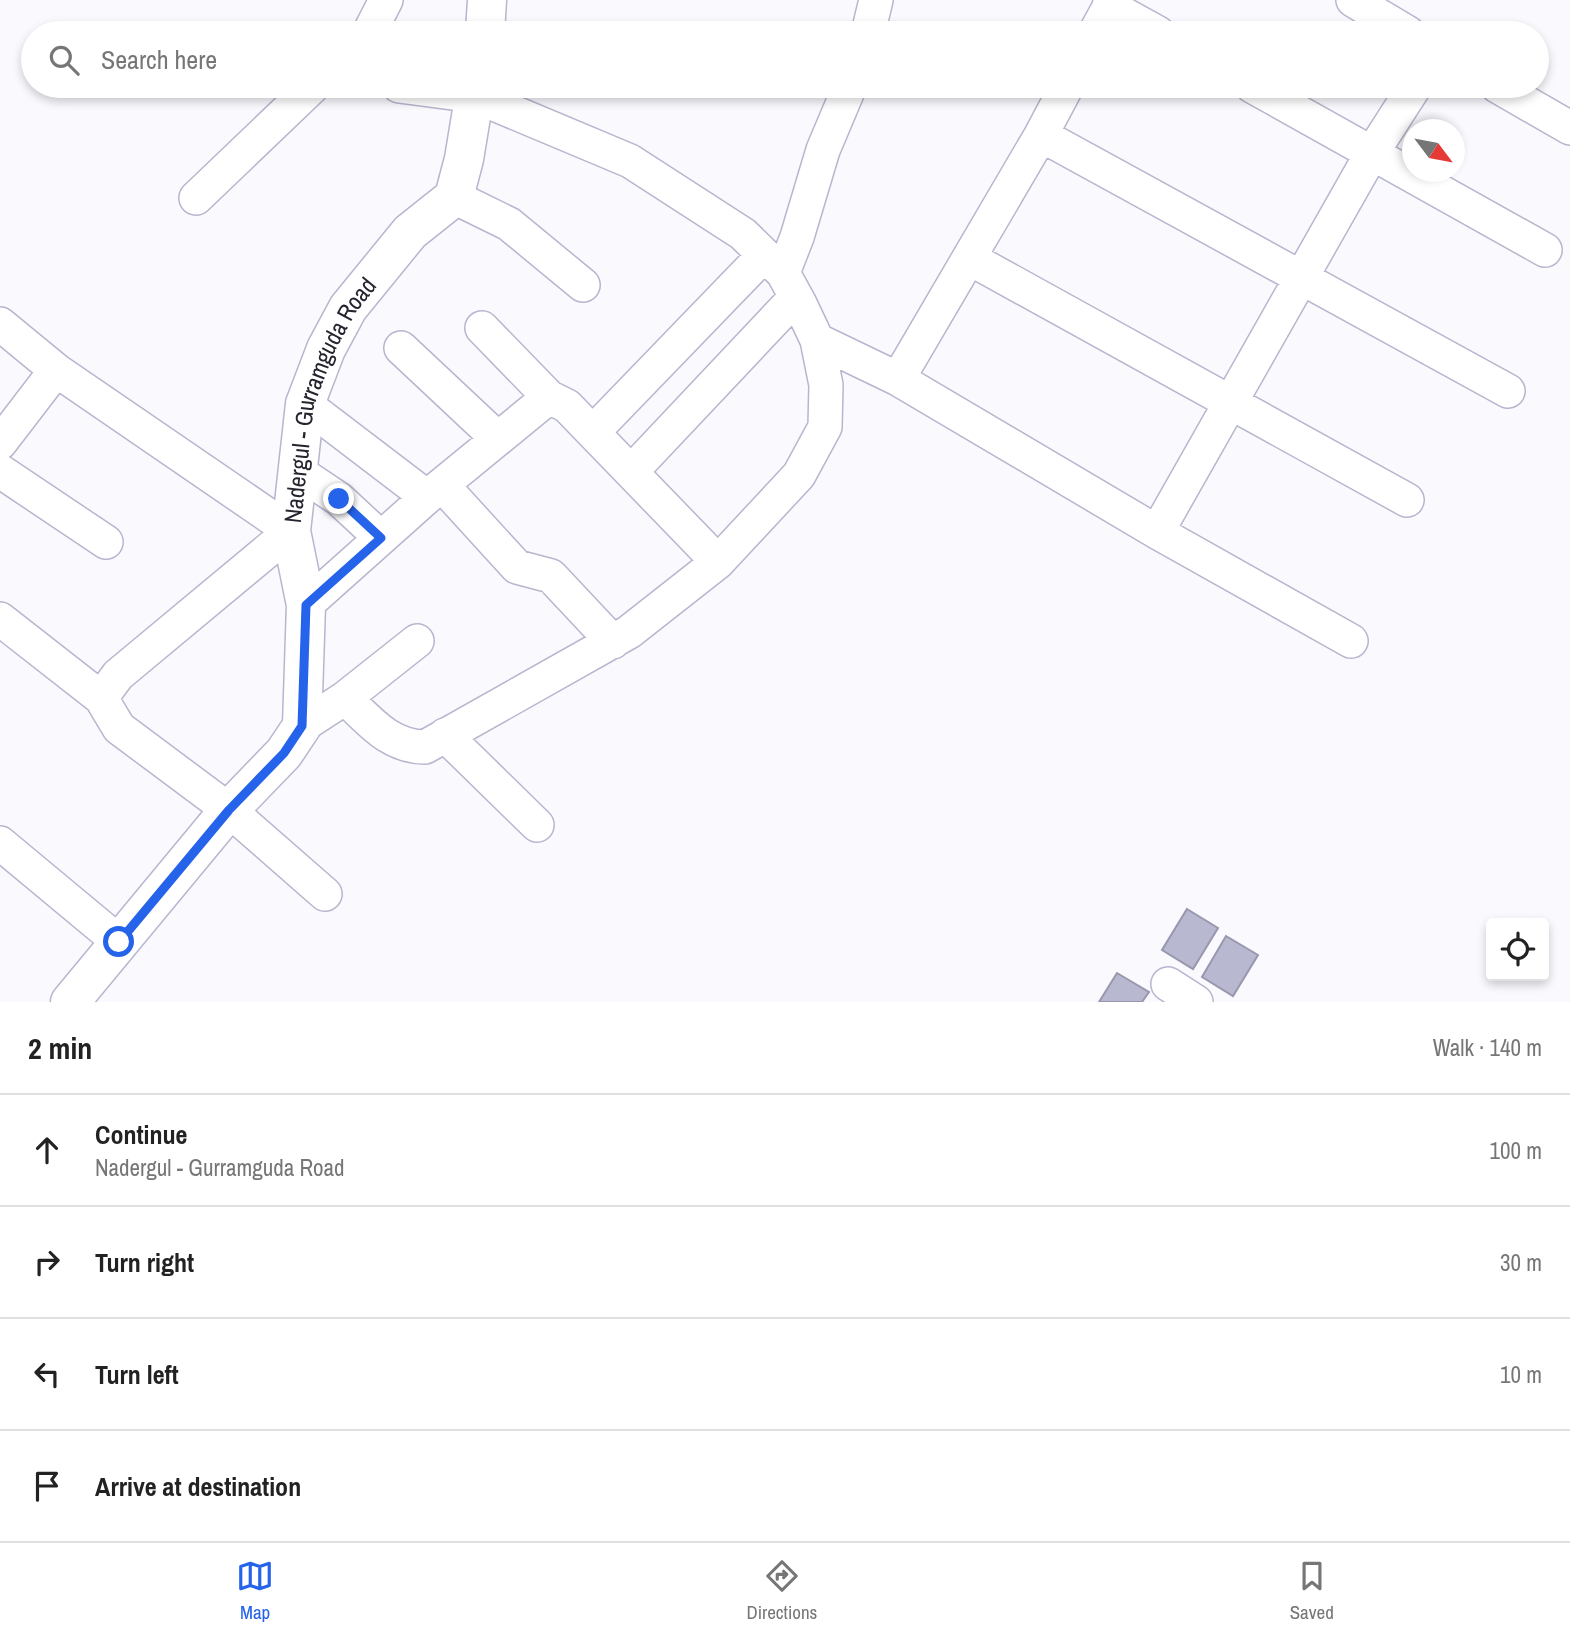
<!DOCTYPE html>
<meta charset="utf-8">
<style>
:root{--surface:#fff;--page:#f6f6f6;--text:#222;--muted:#767676;--line:#e0e0e0;--accent:#2563eb}
body{margin:0;font-family:"Archivo Narrow",sans-serif;background:var(--page);color:var(--text)}
.controls{position:absolute;right:21px;bottom:21px;display:grid;overflow:hidden;border-radius:7px;box-shadow:0 4px 10px #0003}
.controls button{width:63px;height:63px;display:grid;place-items:center;padding:0;border:0;border-bottom:2px solid var(--line);background:var(--surface);color:var(--text);font:35px sans-serif}
.compass{position:absolute;left:1402px;top:119px;width:63px;height:63px;border-radius:50%;background:var(--surface);box-shadow:0 4px 10px #0003;rotate:122deg}
.stop{position:absolute;width:21px;height:21px;margin:-16px;border:5px solid #2563eb;border-radius:50%;background:#fff}
.stop.end{background:#2563eb;border-color:#fff;box-shadow:0 2px 7px #0008}
.list{margin:0;padding:0;list-style:none}
h2{display:flex;justify-content:space-between;align-items:center;height:91px;margin:0;padding:0 28px;font-size:30px}
h2 small{font-size:23px;font-weight:400;color:var(--muted)}
.list li{display:grid;grid-template-columns:46px 1fr auto;gap:21px;align-items:center;box-sizing:border-box;height:112px;padding:0 28px;border-top:2px solid var(--line)}
.list b{display:block;font-size:26px;white-space:nowrap}
.list p{margin:0;font-size:23px;white-space:nowrap;color:var(--muted)}
.list em{font-size:23px;font-style:normal;color:var(--muted)}
.icon{flex:none;width:38px;height:38px;fill:none;stroke:currentColor;stroke-width:2;stroke-linecap:round;stroke-linejoin:round}
.map{position:relative;flex:none;width:1570px;height:1002px;overflow:hidden}
.search{position:absolute;background:var(--surface);box-shadow:0 4px 10px #0003;left:21px;right:21px;top:21px;height:77px;display:flex;align-items:center;gap:18px;box-sizing:border-box;padding:0 24px;border-radius:38px;color:var(--muted);font-size:26px}
.sheet{height:539px;background:var(--surface)}
nav{display:flex;justify-content:space-around;align-items:center;box-sizing:border-box;height:98px;border-top:2px solid var(--line);background:var(--surface);font-size:19px;color:var(--muted)}
nav a{display:grid;justify-items:center;gap:4px}
nav .on{color:var(--accent)}
.map>svg:first-child{display:block}
</style>
<div class="map">
<svg width="1570" height="1002" viewBox="0 0 1570 1002">
<rect width="100%" height="100%" fill="#f9f9fe"/>
<!-- building -->
<path fill="#b8b8d0" stroke="#9897ae" stroke-width="2" d="M1187,909L1218,928L1193,969L1162,950Z
M1226,936L1258,955L1233,996L1202,977Z
M1117,973L1149,992L1142,1002H1099Z"/>
<g fill="none" stroke-linecap="round" stroke-linejoin="round">
<defs>
<path id="minor" d="M1353,0L1408,33
M1109,6L1158,33
M369,33L386,0
M868,33L876,0
M1095,33L1113,0
M1252,86L1545,250
M1497,86L1570,128
M1041,135L1067,86
M454,197L509,224L583,285
M196,198L313,86
M969,258L1407,500
M783,273L797,237L823,150L850,86
M0,324L56,370L291,531L118,675L101,698L119,728L229,810L325,894
M482,328L549,397
M817,340L898,379
M401,348L498,439
M305,404L427,497
M593,432L764,255
M0,443L56,370
M0,471L106,542
M297,471L339,499L381,538
M631,472L796,297
M443,486L517,567L551,576L613,642
M1157,532L1372,153L1415,86
M306,605L427,497L549,397L567,406L718,562
M0,619L101,698
M1351,641L1157,532L898,379L1041,135L1508,391
M345,698L417,641
M302,726L345,698C369,720 389,747 425,747L629,632L718,562L799,475L825,427L826,385L817,340L800,304L783,273L743,234L630,161L475,96L399,86
M445,735L537,825
M0,843L119,942
M1168,984L1196,1002"/>
<g id="major">
<path d="M485,33L487,0"/>
<path id="s1" d="M70,1002L229,810L284,753L302,726L306,605L291,531L305,404L326,349L348,308L410,232L454,197L464,159L476,86"/>
</g>
</defs>
<!-- minor casing -->
<use href="#minor" stroke="#b6b6ce" stroke-width="36"/>
<!-- major casing -->
<use href="#major" stroke="#b6b6ce" stroke-width="41"/>
<!-- minor -->
<use href="#minor" stroke="#fff" stroke-width="33"/>
<!-- major -->
<use href="#major" stroke="#fff" stroke-width="38"/>
</g>
<g fill="none" stroke-linecap="round" stroke-linejoin="round">
<!-- route -->
<path stroke="#2563eb" stroke-width="9" d="M119,942L229,810L284,753L302,726L306,605L381,538L339,499"/>
</g>
<g text-anchor="middle" dominant-baseline="central" stroke-width="6" stroke-linejoin="round" paint-order="stroke">
<!-- street labels -->
<g font-size="24" fill="#26252f" stroke="#fff">
<text stroke="none"><textPath href="#s1" startOffset="696">Nadergul - Gurramguda Road</textPath></text>
</g>
</g>
</svg>
<div class="controls">
<button><svg class="icon" aria-label="locate" viewBox="0 0 24 24"><circle cx="12" cy="12" r="6"/><path d="M12 2v4M12 18v4M2 12h4M18 12h4"/></svg></button>
</div>
<svg class="compass" viewBox="-18 -18 36 36"><path d="M0-13l5 13h-10z" fill="#e53935"/><path d="M0 13l5-13h-10z" fill="#767676"/></svg>
<div class="stop" style="left:119px;top:942px"></div>
<div class="stop end" style="left:339px;top:499px"></div>
<div class="search"><svg class="icon" aria-label="search" viewBox="0 0 24 24"><circle cx="10" cy="10" r="6"/><path d="M15 15l6 6"/></svg>Search here</div>
</div>
<section class="sheet">
<h2>2 min<small>Walk · 140 m</small></h2>
<ul class="list">
<li><svg class="icon" aria-label="ahead" viewBox="0 0 24 24"><path d="M12 20V5M6 11l6-6 6 6"/></svg><div><b>Continue</b><p>Nadergul - Gurramguda Road</p></div><em>100 m</em></li>
<li><svg class="icon" aria-label="right" viewBox="0 0 24 24"><path d="M7 20v-9h11M14 6l5 5-5 5"/></svg><div><b>Turn right</b></div><em>30 m</em></li>
<li><svg class="icon" aria-label="left" viewBox="0 0 24 24"><path d="M17 20v-9H6M10 6l-5 5 5 5"/></svg><div><b>Turn left</b></div><em>10 m</em></li>
<li><svg class="icon" aria-label="arrive" viewBox="0 0 24 24"><path d="M6 21V4h12l-3 4 3 4H6"/></svg><div><b>Arrive at destination</b></div></li>
</ul>
</section>
<nav>
<a class="on"><svg class="icon" aria-label="map" viewBox="0 0 24 24"><path d="M3 6l6-2 6 2 6-2v14l-6 2-6-2-6 2zM9 4v14M15 6v14"/></svg>Map</a>
<a><svg class="icon" aria-label="directions" viewBox="0 0 24 24"><path d="M12 3l9 9-9 9-9-9zM9 14v-3h6M13 9l2 2-2 2"/></svg>Directions</a>
<a><svg class="icon" aria-label="saved" viewBox="0 0 24 24"><path d="M7 4h10v16l-5-4-5 4z"/></svg>Saved</a>
</nav>
